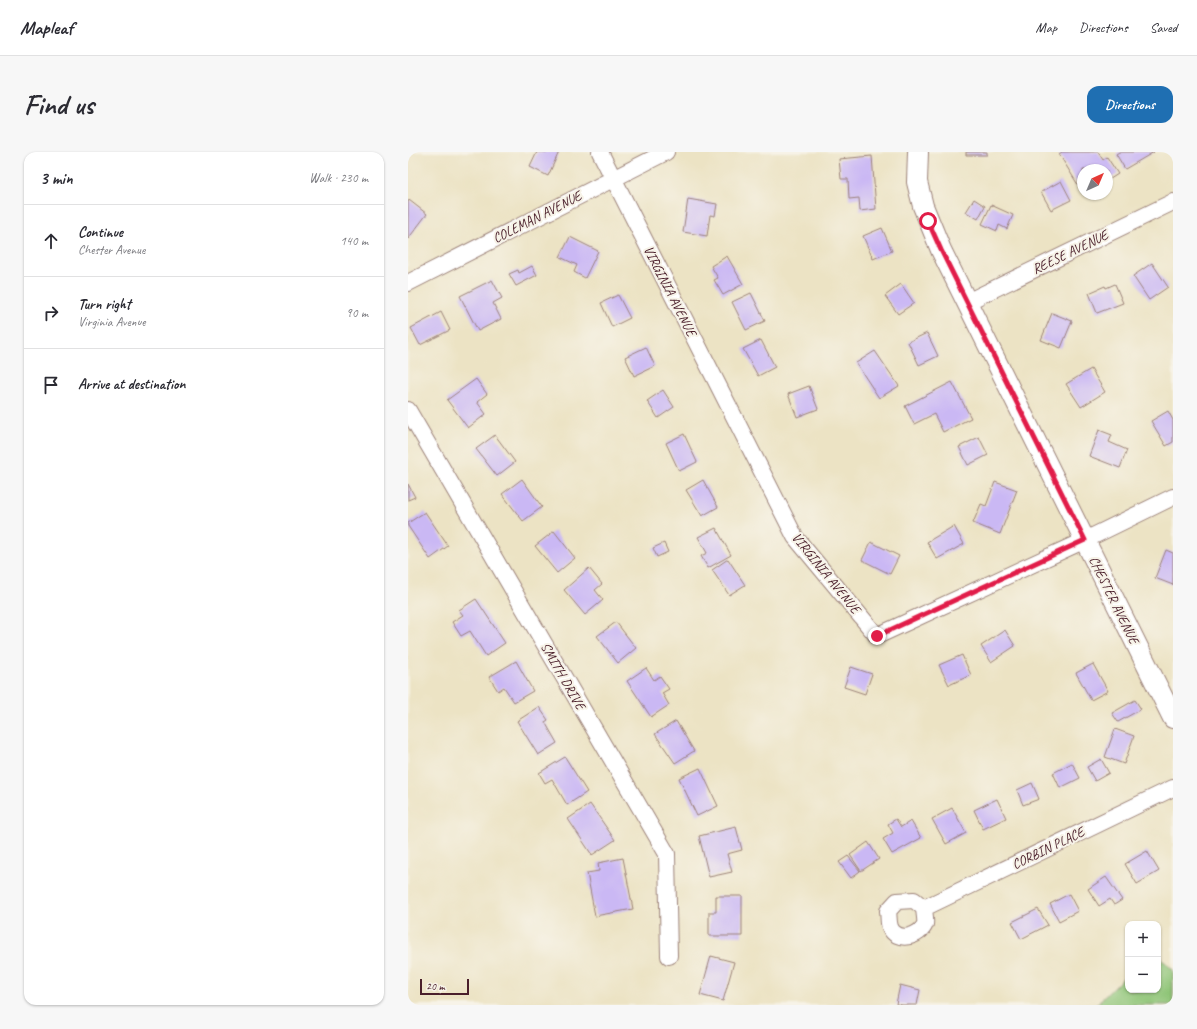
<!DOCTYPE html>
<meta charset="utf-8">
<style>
:root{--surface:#fff;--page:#f7f7f7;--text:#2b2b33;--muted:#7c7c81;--line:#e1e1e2;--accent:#1f6fb2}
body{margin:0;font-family:Caveat,sans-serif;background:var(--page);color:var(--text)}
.controls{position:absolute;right:12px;bottom:12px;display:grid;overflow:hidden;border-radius:8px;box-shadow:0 1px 3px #0004}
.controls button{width:36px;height:36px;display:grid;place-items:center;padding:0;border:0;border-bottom:1px solid var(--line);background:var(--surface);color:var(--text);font:20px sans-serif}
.compass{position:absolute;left:669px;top:12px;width:36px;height:36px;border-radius:50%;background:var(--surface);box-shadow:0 1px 3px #0004;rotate:44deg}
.scale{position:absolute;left:12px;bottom:10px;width:49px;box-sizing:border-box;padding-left:4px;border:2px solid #4a1f2b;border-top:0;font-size:11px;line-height:14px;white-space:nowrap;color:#4a1f2b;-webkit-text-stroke:3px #f7f3e8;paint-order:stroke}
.stop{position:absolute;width:12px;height:12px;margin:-9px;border:3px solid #e11d48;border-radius:50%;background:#fff}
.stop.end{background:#e11d48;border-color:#fff;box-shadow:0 1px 4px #0008}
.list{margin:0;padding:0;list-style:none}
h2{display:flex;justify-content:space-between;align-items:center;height:52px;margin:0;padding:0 16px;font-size:17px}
h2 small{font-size:13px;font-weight:400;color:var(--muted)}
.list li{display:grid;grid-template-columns:26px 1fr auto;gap:12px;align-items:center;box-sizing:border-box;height:72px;padding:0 16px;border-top:1px solid var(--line)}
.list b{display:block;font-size:15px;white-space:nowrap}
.list p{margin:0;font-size:13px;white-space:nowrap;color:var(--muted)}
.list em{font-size:13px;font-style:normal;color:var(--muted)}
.icon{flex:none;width:22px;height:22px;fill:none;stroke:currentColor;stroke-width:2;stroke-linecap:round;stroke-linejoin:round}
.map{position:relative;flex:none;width:765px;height:853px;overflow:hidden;border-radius:12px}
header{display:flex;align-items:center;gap:24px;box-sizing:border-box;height:56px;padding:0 20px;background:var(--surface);border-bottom:1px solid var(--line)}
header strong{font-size:19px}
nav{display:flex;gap:22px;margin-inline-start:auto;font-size:14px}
.intro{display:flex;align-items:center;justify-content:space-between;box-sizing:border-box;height:96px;padding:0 24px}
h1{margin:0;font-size:28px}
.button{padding:10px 18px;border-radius:12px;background:var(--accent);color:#fff;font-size:14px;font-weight:700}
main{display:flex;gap:24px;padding:0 24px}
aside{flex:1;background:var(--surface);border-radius:12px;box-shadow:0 1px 3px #0004}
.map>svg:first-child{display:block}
</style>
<header>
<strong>Mapleaf</strong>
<nav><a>Map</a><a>Directions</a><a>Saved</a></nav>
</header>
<div class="intro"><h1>Find us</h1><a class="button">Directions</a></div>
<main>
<aside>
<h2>3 min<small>Walk · 230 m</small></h2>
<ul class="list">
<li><svg class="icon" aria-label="ahead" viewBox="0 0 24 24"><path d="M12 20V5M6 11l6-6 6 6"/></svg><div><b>Continue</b><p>Chester Avenue</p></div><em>140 m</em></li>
<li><svg class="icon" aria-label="right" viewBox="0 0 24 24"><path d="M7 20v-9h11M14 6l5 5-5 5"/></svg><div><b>Turn right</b><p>Virginia Avenue</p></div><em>90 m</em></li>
<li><svg class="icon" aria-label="arrive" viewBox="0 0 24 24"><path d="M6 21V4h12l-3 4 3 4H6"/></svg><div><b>Arrive at destination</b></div></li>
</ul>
</aside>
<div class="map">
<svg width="765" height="853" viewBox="0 0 765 853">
<rect width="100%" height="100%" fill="#f7f3e8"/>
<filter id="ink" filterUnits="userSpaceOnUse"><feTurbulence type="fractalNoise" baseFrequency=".025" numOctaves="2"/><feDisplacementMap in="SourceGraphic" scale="8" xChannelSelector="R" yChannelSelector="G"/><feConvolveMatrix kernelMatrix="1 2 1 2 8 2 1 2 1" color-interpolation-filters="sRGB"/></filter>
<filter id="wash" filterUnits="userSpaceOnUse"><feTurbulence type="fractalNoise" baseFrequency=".012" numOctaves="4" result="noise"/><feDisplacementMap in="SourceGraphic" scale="16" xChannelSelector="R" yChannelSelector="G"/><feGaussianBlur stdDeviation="0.9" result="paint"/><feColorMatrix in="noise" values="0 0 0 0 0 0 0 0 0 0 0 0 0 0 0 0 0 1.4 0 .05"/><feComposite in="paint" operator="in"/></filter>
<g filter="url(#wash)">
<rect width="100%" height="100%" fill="#ece3c4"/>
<!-- green -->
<path fill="#8dc476" stroke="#6c7250" d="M750,803L765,818V853H688L720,821V838H750Z"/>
<g id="blocks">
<!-- building -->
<path fill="#cab8f4" d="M129,0H151L140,24L122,15Z
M558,0H579V3H558Z
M654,0H690L695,8L699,5L710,22L699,29V18H675V41L651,2Z
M711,0H746L717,17L708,2Z
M464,4L468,57L452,59L451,46L441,47L440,27H433L431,7Z
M653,29L663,48L643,58L633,40Z
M280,47L309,52L307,64L302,63L299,84L275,80Z
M566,47L577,54L570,67L558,60Z
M1,48L19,62L0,87V50Z
M583,53L605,63L599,77L591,73L589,79L574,72Z
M474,76L484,99L465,107L455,84Z
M162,85L190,99L177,126L166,120L169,113L152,105Z
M319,104L335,132L315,143L306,128L310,126L303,114Z
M744,111L760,135L741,148L725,124Z
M124,114L129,123L108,134L101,122L110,118L111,121Z
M84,128L94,146L85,151L93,167L70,179L52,144Z
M493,132L506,151L490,162L477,144Z
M707,132L715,151L689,161L681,141L697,134L698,136Z
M343,141L357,169L338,178L324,150Z
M210,143L222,166L204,175L193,151Z
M33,160L42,178L12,193L3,176Z
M644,161L664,169L653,196L633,188Z
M519,181L530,204L511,213L500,190Z
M353,188L367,215L350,224L335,197Z
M238,195L247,214L226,224L217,205Z
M467,199L491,234L471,246L448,211Z
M683,217L697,240L673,255L658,232Z
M68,227L79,242L69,250L78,262L60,276L39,248Z
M544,230L563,266L535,280L526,262L506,272L497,254Z
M401,234L410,257L389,265L380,242Z
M255,238L266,255L250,266L239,249Z
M760,259L765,268V290L758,294L743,269Z
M691,278L704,283L701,290L719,298L712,316L681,304Z
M276,282L289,310L271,319L258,291Z
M87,283L107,310L89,324L68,297Z
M571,285L580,303L560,313L551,295Z
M114,327L134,355L115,369L94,342Z
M295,328L310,355L294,364L278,338Z
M587,330L609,338L592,382L565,371L573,352L578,354Z
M0,332L7,345L0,348Z
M17,360L40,394L22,407L0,374V371Z
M546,374L556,392L529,407L519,390Z
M308,376L323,403L300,416L293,404L299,401L290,385Z
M146,379L167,406L149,421L127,394Z
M463,390L491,404L482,422L454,408Z
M256,391L260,400L249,405L245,396Z
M758,398L765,401V433L747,426Z
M320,407L337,433L321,443L304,418Z
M181,416L194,432L187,438L195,448L177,463L156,438Z
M68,447L97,491L78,504L62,479L53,484L44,470L55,463L51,458Z
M208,470L228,496L210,511L189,484Z
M597,478L607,494L583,510L573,494Z
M554,503L563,523L541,533L531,513Z
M108,509L125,539L106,550L96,535L90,539L81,525Z
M685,512L700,539L683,548L668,521Z
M443,515L464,522L457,542L436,535Z
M238,516L246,528L252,524L261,537L254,541L261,553L243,565L219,529Z
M727,548L733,557L710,570L704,561Z
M131,555L140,568L137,570L149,591L130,603L109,569Z
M268,569L286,599L267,611L247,582Z
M707,577L726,584L716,612L697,605Z
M157,605L179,640L159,653L144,627L137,631L131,621Z
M693,607L701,621L687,629L679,615Z
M664,611L672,626L652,636L645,621Z
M292,616L310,654L289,664L271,626Z
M624,631L631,647L615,653L609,638Z
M589,647L598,666L575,677L566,658Z
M182,652L207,688L184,703L160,667Z
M544,656L558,681L538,692L524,667Z
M488,667L493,675L503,669L513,686L484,702L475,687L485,681L480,672Z
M328,675L334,698L319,702L324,720L301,725L291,684Z
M460,690L471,707L453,719L442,703Z
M739,699L751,719L729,732L717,712Z
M440,704L452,719L443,726L431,710Z
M215,706L225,757L187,764L179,721L191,719L190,711Z
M698,725L714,748L706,753L702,747L691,754L680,737Z
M661,742L670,759L651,769L642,752Z
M308,744H334V784H301V760H308Z
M630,757L640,773L613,787L604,770Z
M303,804L326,810L315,849L292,843Z
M492,833L512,838L509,853H494L488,852Z"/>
</g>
</g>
<g filter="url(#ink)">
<use href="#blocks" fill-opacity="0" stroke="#9b8178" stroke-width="1"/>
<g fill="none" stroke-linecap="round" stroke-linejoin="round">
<defs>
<path id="minor" d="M192,0L387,385L469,484L677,388L765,345
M0,131L258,0
M559,150L765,50
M0,258L259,702L261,804
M506,748L516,756C516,761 518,767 517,772C512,785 488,791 482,775C480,770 481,764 480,759L489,749Z
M516,756L765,636"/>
<path id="tertiary" d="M510,0L509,30L515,54L533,98L765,566"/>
</defs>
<!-- minor casing -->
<use href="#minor" stroke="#9b8178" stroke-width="18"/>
<!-- tertiary casing -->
<use href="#tertiary" stroke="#9b8178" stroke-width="22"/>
<!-- minor -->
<use href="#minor" stroke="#fff" stroke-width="16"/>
<!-- tertiary -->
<use href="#tertiary" stroke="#fff" stroke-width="20"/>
</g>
</g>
<g fill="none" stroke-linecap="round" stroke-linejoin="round" filter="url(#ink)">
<!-- route -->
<path stroke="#e11d48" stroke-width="5" d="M469,484L677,388L533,98L520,69"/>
</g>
<g text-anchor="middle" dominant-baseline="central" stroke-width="4" stroke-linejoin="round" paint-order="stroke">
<!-- street labels -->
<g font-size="14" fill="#4a1f2b" stroke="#f7f3e8">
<text transform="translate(129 65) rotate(-27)">COLEMAN AVENUE</text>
<text transform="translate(662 100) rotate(-26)">REESE AVENUE</text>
<text transform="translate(262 139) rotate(63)">VIRGINIA AVENUE</text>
<text transform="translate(418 421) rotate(51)">VIRGINIA AVENUE</text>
<text transform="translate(706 448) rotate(64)">CHESTER AVENUE</text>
<text transform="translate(155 524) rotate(60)">SMITH DRIVE</text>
<text transform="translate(640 696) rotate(-26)">CORBIN PLACE</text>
</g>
</g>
</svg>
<div class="controls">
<button>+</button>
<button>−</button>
</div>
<svg class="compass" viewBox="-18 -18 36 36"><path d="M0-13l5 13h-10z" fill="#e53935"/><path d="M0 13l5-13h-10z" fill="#7c7c81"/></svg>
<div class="scale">20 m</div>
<div class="stop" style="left:520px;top:69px"></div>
<div class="stop end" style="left:469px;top:484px"></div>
</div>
</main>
